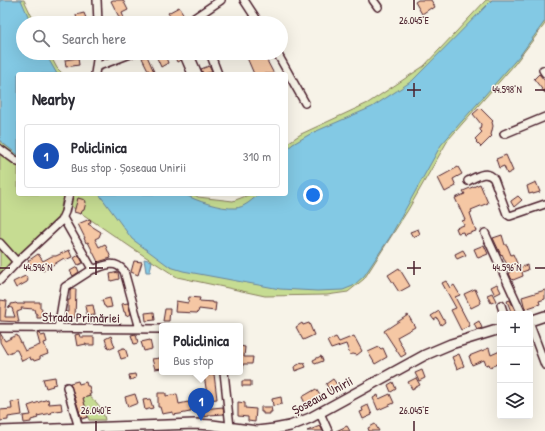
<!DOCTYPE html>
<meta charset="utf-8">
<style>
:root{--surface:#fff;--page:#f2f2f3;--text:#2b2b33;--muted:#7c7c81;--line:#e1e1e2;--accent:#0b8043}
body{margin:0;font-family:"Patrick Hand",sans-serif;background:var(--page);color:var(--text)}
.controls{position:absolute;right:12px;bottom:12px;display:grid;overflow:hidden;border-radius:4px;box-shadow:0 4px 16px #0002}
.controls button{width:36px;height:36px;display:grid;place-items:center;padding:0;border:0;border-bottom:1px solid var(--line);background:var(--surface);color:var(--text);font:20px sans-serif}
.you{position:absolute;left:313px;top:195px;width:14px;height:14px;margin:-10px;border:3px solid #fff;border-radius:50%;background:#1a73e8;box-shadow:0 0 0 6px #1a73e833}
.badge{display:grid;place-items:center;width:26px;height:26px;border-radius:50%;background:var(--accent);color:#fff;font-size:13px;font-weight:700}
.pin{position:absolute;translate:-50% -33px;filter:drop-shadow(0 1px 2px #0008)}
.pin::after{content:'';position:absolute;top:21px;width:14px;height:12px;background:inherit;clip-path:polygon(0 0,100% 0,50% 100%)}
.popup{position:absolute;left:159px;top:323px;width:84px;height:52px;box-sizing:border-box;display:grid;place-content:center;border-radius:4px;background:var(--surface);filter:drop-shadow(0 1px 3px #0005);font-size:13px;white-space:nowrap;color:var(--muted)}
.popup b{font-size:15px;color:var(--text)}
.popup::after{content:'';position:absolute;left:50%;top:100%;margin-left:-8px;border:8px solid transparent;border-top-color:var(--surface)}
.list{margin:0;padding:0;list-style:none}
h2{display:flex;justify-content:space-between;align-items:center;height:52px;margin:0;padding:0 16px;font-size:17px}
h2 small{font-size:13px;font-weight:400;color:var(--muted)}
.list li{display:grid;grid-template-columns:26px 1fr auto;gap:12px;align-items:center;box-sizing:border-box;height:64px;margin:0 8px 8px;padding:0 8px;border:1px solid var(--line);border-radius:4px}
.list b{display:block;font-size:15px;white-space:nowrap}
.list p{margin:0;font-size:13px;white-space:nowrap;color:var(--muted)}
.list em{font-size:13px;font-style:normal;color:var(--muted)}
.icon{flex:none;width:22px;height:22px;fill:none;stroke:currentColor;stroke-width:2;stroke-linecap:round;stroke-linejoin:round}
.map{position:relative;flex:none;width:545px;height:431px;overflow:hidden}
.search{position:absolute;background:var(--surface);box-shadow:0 4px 16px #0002;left:16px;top:16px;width:272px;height:44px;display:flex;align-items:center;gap:10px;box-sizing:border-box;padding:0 14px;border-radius:22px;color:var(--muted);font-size:15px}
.panel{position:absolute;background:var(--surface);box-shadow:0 4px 16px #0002;left:16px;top:72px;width:272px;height:124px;border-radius:4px}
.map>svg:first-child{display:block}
</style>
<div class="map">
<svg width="545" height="431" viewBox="0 0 545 431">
<rect width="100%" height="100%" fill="#f7f3e8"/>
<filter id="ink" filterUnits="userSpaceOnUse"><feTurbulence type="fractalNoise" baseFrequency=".025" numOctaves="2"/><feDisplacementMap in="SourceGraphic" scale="8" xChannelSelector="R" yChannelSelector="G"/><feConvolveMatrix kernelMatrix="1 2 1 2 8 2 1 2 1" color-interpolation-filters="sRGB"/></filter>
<g filter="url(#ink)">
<!-- green -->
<path fill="#c6dc92" stroke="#887e5e" d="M0,0H24L35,23H23V53H49L57,68L63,74H18V194H193L198,197L233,201L251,194H286V144L301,134L368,103L424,66L486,0H545V24L514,65L448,140L408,210L364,279L348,292L327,295L265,296L177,277L132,248L62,200L60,216L24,251L0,279Z
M90,396L91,398C97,401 104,412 105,420H89L83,398Z"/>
<!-- water -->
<path fill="#83c9e4" stroke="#6c859a" d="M0,0H21L31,23H23V53H45L57,74H18V155L0,141Z
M492,0H545V21L521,54L441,145L390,237L364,276L353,286L343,290L317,291L280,289L183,271L170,267L132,239L99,194H184C196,201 221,209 235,208C244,208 253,199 259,194H286V150L293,144L312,133L372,107L412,81Z
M144,259L152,261L150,272H146Z"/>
<!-- building -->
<path fill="#f5c7a4" stroke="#4a1f2b" d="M113,0H123L128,10L122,13L126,23H112L120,19L111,1Z
M418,0H431L435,7L432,9L431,8L422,14L415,2Z
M179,7L184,15L173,21L168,13Z
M84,13L86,18L77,20L76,15Z
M173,53H178L181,60L177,62Z
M245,53H263L274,74H254Z
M165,55L168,63L161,67L157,58Z
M147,56L155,74H150L142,58Z
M78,58L79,65L66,67L65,60Z
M209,66L212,72L203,74L201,69Z
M539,74L545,81V93L534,79Z
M480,108L493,121L492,122L493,126L491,135L492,136L481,147L476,142L477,141L475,139L482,132L480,130L481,124L473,114Z
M506,155L513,171L507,174L504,166L499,168L496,159Z
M458,167L462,174L453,179L456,186L445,192L438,178Z
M536,182L540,192L533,194V193L529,194L527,186Z
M480,184L488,203L471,210L472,212L470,213L476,231L464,235L463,232L458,233L456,228L464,225L462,221L465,220L455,198L465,194L463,191Z
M518,196L522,200L514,207L511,202V201Z
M78,198L85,200L86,202L84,210L82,211L81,214L74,212Z
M90,219L91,222L88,224L101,232L99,237L95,239L99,247L105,244L111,258L98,262L88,242L86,243L84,238H85L78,224Z
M418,229L420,234L413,237L410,232Z
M502,235L505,245H507L511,255L513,254L519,268L527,265L528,270L522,272L523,276L513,280L511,278L509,273L510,272L502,254L501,255L493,238Z
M484,245L488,254L478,258L474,249Z
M69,250L72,257L65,260L64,258L43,271L39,265L33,268L28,261L38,254L43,261L52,256H56Z
M463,250L466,255L457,259L455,254Z
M79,255L83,263L78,265L74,258Z
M134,261L142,262L138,275L131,272Z
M77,267L79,272L73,276L70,271Z
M399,268L410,286L399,292L388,275Z
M118,272L119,279L111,281L110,274Z
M26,276L28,280L27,282L16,288L13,282L23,277Z
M446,281L450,288L454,285L460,295L455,297L470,326L461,330L451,310L456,308L442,283Z
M497,284L501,292L495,295L491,287Z
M72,289H76L75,318L65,317L66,312H68V300H70V291Z
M475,289L481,303L471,308L464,294Z
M545,290V299L539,301L540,304L525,309L522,297Z
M492,293L496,301L491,303L487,295Z
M189,297L200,298L199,301L213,302V303H216L215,311L199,309L198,312L197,313L175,312L176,301L188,303Z
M110,298L112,307L106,308L105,306H104L102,300Z
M0,300L7,301L5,317H15L12,308L8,307L11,306V304L16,303L17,304H24V302H40V308H42L41,318H37V314L35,313L34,309L21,308L22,310L17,312L19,322L0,321Z
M510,300L516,312L512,314L507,301Z
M128,303L131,314L126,316L125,312H124L122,304Z
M93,305L95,315L87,316L85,306Z
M165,309H170L169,321H163Z
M439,311L445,322L441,325L437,318L434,320L431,316Z
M154,312L155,320L146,321L145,313Z
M408,315L415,327L397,337L406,354L401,357L384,331Z
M479,321L482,328L477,330L474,324Z
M302,323L303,325L309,323L314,335L303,340L296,327Z
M0,333L5,341L17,335L25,351L40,345L37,334L40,333L41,336L45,335L47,342L44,343L48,354L40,357V359L34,361L33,359L31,360L30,357L22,361L17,350H15L7,354L0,342Z
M79,334L80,337H94V345H86V344L77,346L75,335Z
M136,334L138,343L134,344L131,335Z
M111,336L115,347L110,349V347L108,348L105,339Z
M354,336L362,351L357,355L353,354L350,355L346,344L331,349L327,341L336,337L339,342Z
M150,340L152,349L144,351L141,342Z
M240,346L245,347L244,357H253L252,364H243V369L240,368Z
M379,347L381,349L383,348L387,357L375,364L368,352Z
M123,348H125L128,357L121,359L118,350Z
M489,348L491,355L500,351V363L490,367L489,364L486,365L484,360L472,365L469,356Z
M459,354L464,366L457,369L452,357Z
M321,356L323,361L315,364L313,360Z
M160,358L161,360H162V368L155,369L152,359Z
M301,363L302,364L304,363L306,367L295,371L294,367Z
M422,370L425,378L419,381L415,373Z
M135,374L136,378L130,380L129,375Z
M214,374L217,399L208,400L204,376Z
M55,377L56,384L52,385L53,386L46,388L43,379Z
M416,378L420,385L412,389L408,382Z
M333,379L338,386L330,391L326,384Z
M78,381L79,384L86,382L87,386H89L91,394H89L90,396L83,398L88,417L82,419L70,383Z
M242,381H251V386H242Z
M393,382L396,389L391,392L388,385Z
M316,389L321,397L306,405L302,397Z
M158,393H166V396L177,394L179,404L188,402V403L201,402V409L190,410V412L180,414L173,415V412L162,414L160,407H158Z
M135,394L138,403L128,407L125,397Z
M390,394L394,403L378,410L373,398L378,395L379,399Z
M281,397L282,404L273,406L272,399Z
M48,399L49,404L61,403L62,410L51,412L52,413L37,416L38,418L31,420V422L24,423L23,416L31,415L28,406Z
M150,399L153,408L145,410L143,400Z
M20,401L22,415L8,417V420L0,421V410L12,409L11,402Z
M238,402L245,403V408L256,409L255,422L248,421V417L238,416Z
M368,405L372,415L363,419L360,412L363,411L362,408Z
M223,407L224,414L209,415V416L204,417L203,409Z
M261,407H271L272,412H270V414H263V412H261Z
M375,424L379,431H369L368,428Z
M320,426L323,431H307Z
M347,426L350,431H336Z"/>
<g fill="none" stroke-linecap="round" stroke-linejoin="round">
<defs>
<path id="minor" d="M97,0L98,23
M244,0L259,23
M373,0L378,7
M187,23L221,0
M183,53L192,74
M189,53L198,74
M210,53L218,74
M277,53L305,103
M96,67L133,53
M543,70L545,73
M95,74L98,53
M504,134L545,117
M0,149L18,162
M468,181C476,177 487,169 494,179L507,214L510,216L545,204
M63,218L91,267L95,269C106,265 115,260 124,271L140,329
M485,233L522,314
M0,243L17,262
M0,280L17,262L61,221L65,212L69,194
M501,305L504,314
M530,325L545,365
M0,328L162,329
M58,329L65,287L93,269
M224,372L230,427
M67,387L79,428
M320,413L328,431"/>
<path id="major" d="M530,321L545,316
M0,431L195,424L212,425L257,431L274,429L290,426L310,418L425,355L451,344L500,329"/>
</defs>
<!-- minor casing -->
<use href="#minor" stroke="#4a1f2b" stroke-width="10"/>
<!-- major casing -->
<use href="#major" stroke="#4a1f2b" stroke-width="12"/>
<!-- minor -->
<use href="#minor" stroke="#f7f3e8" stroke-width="7"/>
<!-- major -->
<use href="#major" stroke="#f7f3e8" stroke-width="9"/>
</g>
</g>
<!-- ticks -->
<path fill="none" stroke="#4a1f2b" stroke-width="1.5" d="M414,0V10M414,83V97M407,90H421M535,90H545M96,261V275M414,261V275M0,268H10M89,268H103M407,268H421M535,268H545M96,421V431M414,421V431"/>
<g text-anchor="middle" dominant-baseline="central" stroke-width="3" stroke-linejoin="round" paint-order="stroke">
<!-- street labels -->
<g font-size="13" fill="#4a1f2b" stroke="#f7f3e8">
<text transform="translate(81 317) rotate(1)">Strada Primăriei</text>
<text transform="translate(322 395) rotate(-28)">Șoseaua Unirii</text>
</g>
</g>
<g font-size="10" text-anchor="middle" fill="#4a1f2b" stroke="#f7f3e8" stroke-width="3" stroke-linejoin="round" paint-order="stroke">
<text x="414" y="24">26.045°E</text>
<text x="507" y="93">44.598°N</text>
<text x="38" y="271">44.596°N</text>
<text x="507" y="271">44.596°N</text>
<text x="96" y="414">26.040°E</text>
<text x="414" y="414">26.045°E</text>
</g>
</svg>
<div class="controls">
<button>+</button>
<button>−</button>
<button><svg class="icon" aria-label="layers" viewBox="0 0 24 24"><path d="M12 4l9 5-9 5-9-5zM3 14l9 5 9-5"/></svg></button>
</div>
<div class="you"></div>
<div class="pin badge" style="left:201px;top:421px;background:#1a4fb4">1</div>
<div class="popup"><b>Policlinica</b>Bus stop</div>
<div class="search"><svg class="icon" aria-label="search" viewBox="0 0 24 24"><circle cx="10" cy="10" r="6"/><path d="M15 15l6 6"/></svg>Search here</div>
<section class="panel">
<h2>Nearby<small></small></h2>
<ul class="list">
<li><span class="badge" style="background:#1a4fb4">1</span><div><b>Policlinica</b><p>Bus stop · Șoseaua Unirii</p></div><em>310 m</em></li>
</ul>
</section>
</div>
